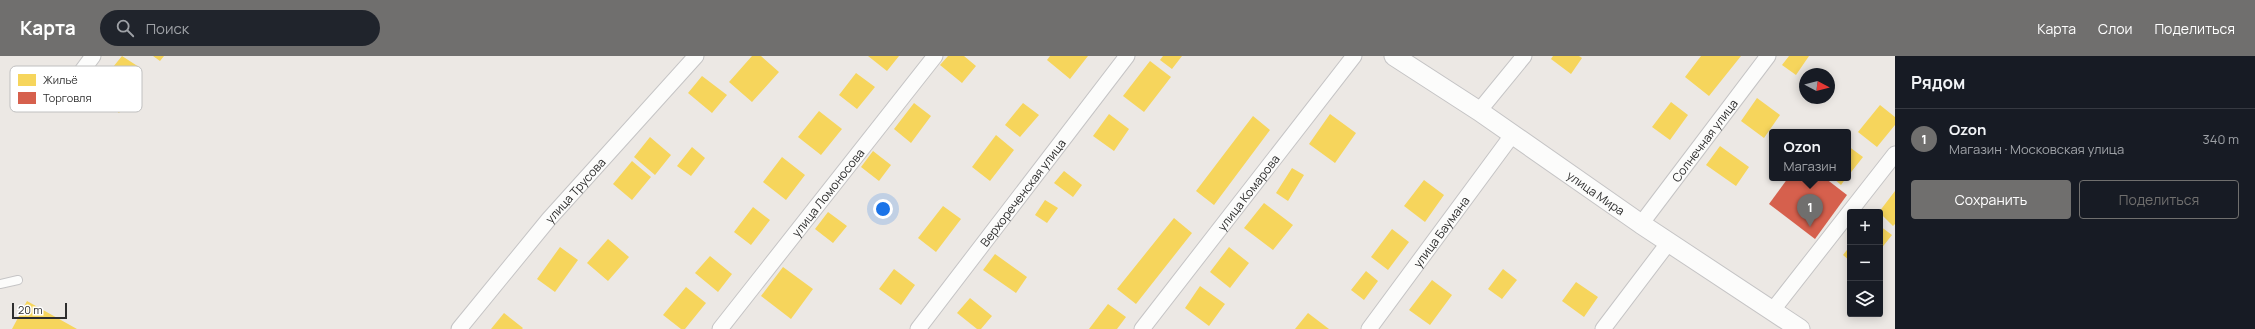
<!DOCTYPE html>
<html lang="ru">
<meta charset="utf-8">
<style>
:root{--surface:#171b24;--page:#20242c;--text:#f1f3f6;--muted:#9ea1a6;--line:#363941;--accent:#706f6e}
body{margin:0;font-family:Manrope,sans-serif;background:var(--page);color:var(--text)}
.controls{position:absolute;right:12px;bottom:12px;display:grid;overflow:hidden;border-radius:4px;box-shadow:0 2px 10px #0003}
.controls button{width:36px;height:36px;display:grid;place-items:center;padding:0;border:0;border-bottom:1px solid var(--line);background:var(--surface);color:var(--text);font:20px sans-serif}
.compass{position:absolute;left:1799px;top:12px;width:36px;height:36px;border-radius:50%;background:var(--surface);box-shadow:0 2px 10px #0003;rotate:97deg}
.scale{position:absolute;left:12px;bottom:10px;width:55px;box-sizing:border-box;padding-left:4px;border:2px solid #2e2e2e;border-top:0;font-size:11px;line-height:14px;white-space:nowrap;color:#2e2e2e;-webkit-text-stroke:3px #fff;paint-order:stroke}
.you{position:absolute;left:883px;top:153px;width:14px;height:14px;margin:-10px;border:3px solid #fff;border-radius:50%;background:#1a73e8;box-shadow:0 0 0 6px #1a73e833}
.badge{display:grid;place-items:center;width:26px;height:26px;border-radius:50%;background:var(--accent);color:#fff;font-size:13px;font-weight:700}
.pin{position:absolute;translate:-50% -33px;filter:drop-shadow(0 1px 2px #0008)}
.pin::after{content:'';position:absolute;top:21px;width:14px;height:12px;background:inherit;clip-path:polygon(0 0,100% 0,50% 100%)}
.popup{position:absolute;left:1769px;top:73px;width:82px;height:52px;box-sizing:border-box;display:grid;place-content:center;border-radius:4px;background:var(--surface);filter:drop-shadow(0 1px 3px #0005);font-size:13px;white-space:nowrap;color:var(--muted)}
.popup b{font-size:15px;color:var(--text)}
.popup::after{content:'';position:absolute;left:50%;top:100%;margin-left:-8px;border:8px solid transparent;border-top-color:var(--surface)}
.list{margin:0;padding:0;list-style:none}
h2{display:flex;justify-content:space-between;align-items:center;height:52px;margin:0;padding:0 16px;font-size:17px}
h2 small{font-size:13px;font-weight:400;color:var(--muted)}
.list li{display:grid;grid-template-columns:26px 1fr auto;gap:12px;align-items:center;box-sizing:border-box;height:60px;padding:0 16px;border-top:1px solid var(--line)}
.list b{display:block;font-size:15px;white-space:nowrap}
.list p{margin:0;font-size:13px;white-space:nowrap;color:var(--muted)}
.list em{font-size:13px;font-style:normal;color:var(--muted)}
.actions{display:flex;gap:8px;padding:12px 16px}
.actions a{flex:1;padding:9px 0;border:1px solid var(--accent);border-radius:4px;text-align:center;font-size:14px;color:var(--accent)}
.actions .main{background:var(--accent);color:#fff}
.icon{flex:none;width:22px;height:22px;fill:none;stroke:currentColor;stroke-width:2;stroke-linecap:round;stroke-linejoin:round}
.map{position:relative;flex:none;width:1895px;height:273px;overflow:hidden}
header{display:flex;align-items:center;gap:24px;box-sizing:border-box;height:56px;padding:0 20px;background:var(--accent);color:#fff}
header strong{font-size:19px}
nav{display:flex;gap:22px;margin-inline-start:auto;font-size:14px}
.search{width:280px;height:36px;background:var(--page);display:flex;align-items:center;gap:10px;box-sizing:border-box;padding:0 14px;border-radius:22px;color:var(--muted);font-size:15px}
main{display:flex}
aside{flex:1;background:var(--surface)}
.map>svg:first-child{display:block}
</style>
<header>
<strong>Карта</strong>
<div class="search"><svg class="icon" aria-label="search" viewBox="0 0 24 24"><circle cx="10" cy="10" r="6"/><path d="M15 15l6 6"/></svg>Поиск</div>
<nav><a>Карта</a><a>Слои</a><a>Поделиться</a></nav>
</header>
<main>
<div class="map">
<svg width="1895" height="273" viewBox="0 0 1895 273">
<rect width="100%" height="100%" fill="#ece8e4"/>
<!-- homes -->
<path fill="#f6d55c" d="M122,0L139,11L130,24L113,11Z
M153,0H164L160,5Z
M752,0H761L779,16L752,46L729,26Z
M868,0H899L887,15Z
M948,0H964L976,10L962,27L940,9Z
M1050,0H1088L1070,23L1047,4Z
M1163,0H1182L1172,13L1160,4Z
M1553,0H1579L1582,2L1571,18L1551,3Z
M1701,0H1741L1709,40L1685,21Z
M1789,0H1809L1796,19L1782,9Z
M1150,5L1171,21L1144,56L1123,40Z
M856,17L875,31L857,53L839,39Z
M702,20L727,39L712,57L688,37Z
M110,21L133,39L119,57L96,38Z
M1757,42L1780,59L1764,82L1741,65Z
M1671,46L1688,59L1670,84L1652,71Z
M914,47L931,60L911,87L894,73Z
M1023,47L1039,59L1020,81L1005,69Z
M1880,49L1895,61V69L1877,91L1858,76Z
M819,55L842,73L821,99L798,81Z
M1109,58L1129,73L1114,95L1093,80Z
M1330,58L1356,77L1335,107L1309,88Z
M1253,60L1270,74L1214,149L1196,135Z
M996,79L1014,94L990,125L972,111Z
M650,81L671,99L655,119L634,101Z
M1720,90L1749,111L1736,130L1706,109Z
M1848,90L1863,101L1848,120Z
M692,91L705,102L691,120L677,110Z
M873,95L891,109L879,125L861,111Z
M782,101L805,119L786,144L763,126Z
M632,105L651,121L632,144L613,128Z
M1292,112L1304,119L1288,145L1276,137Z
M1064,115L1082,129L1073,141L1054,127Z
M1833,122H1846L1841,129Z
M1424,124L1444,139L1425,166L1404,150Z
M1895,135V168L1893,170L1879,156Z
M1045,144L1058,152L1047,167L1035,159Z
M1264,147L1293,169L1273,194L1244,172Z
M943,150L961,163L936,196L918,182Z
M753,151L770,164L751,189L734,176Z
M828,156L847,170L833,187L815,173Z
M1174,162L1192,177L1136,248L1117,233Z
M1880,170L1892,179L1880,194Z
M1392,173L1409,186L1388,214L1371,201Z
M608,183L629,201L608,225L587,207Z
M1850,190V205L1843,199Z
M560,191L578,204L555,236L537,223Z
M1229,191L1249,207L1230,232L1210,216Z
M995,198L1027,221L1016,237L983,214Z
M710,200L732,218L718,236L695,217Z
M783,211L813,233L791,263L761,240Z
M894,213L915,229L901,249L879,233Z
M1503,213L1517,224L1502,243L1488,233Z
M1366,215L1378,225L1364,244L1351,234Z
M1432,224L1452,239L1430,269L1409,254Z
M1576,226L1598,241L1584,261L1562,245Z
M1200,230L1225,248L1209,270L1185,252Z
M686,231L706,247L685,273H681L663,259Z
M970,242L992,260L981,273H977L957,257Z
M27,245L77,273H12Z
M1108,248L1126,261L1117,273H1089Z
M504,257L523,272L522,273H491Z
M1308,257L1329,273H1295Z"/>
<!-- shops -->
<path fill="#d6604d" d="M1788,122H1825L1847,139L1815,183L1769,148Z"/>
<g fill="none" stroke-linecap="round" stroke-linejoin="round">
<defs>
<path id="service" d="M0,228L18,224"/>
<g id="minor">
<path d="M79,19L93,0"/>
<path d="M1479,55L1524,0"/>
<path id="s1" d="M1641,168L1768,0"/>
<path d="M1772,255L1895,98"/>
<path id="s2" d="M459,273L549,163L696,0"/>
<path id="s3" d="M720,273L935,0"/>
<path id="s4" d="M918,273L1127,0"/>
<path id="s5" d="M1142,273L1354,0"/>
<path id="s6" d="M1369,273L1513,78"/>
<path d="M1603,273L1669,186"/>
</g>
<g id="tertiary">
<path id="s7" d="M1394,0L1479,55L1641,168L1800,273"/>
</g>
</defs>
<!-- service casing -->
<use href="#service" stroke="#c5c4c5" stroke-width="10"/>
<!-- minor casing -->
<use href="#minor" stroke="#c5c4c5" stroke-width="17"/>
<!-- tertiary casing -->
<use href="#tertiary" stroke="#c5c4c5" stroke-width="21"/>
<!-- service -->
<use href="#service" stroke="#fcfcfb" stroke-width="8"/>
<!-- minor -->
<use href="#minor" stroke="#fcfcfb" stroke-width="15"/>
<!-- tertiary -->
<use href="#tertiary" stroke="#fcfcfb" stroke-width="19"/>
</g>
<g text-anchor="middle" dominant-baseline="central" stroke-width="4" stroke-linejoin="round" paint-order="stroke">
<!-- street labels -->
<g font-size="12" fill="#2e2e2e" stroke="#fff">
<text stroke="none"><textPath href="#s1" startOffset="105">Солнечная улица</textPath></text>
<text stroke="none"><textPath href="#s2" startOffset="181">улица Трусова</textPath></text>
<text stroke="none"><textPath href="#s3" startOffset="174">улица Ломоносова</textPath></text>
<text stroke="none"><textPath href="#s4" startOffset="172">Верхореченская улица</textPath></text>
<text stroke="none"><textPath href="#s5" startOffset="173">улица Комарова</textPath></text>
<text stroke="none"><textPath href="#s7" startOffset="244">улица Мира</textPath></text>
<text stroke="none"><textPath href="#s6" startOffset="121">улица Баумана</textPath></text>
</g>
</g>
<!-- legend -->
<rect x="10" y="10" width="132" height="46" rx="6" fill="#fff" stroke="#c0c0c0" stroke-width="1"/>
<rect x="18" y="18" width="18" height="12" fill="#f6d55c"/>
<rect x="18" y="36" width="18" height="12" fill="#d6604d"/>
<g font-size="11" fill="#2e2e2e">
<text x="43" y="28">Жильё</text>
<text x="43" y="46">Торговля</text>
</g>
</svg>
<div class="controls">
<button>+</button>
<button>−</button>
<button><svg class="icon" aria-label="layers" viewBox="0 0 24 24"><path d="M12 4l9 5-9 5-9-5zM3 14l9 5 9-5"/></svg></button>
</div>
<svg class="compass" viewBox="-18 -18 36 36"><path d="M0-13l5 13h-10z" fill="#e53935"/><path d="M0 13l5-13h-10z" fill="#9ea1a6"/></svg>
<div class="scale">20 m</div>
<div class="you"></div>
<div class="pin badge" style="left:1810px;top:171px">1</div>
<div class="popup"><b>Ozon</b>Магазин</div>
</div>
<aside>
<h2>Рядом<small></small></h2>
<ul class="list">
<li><span class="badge">1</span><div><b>Ozon</b><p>Магазин · Московская улица</p></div><em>340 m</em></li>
</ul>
<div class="actions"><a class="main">Сохранить</a><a>Поделиться</a></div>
</aside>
</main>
